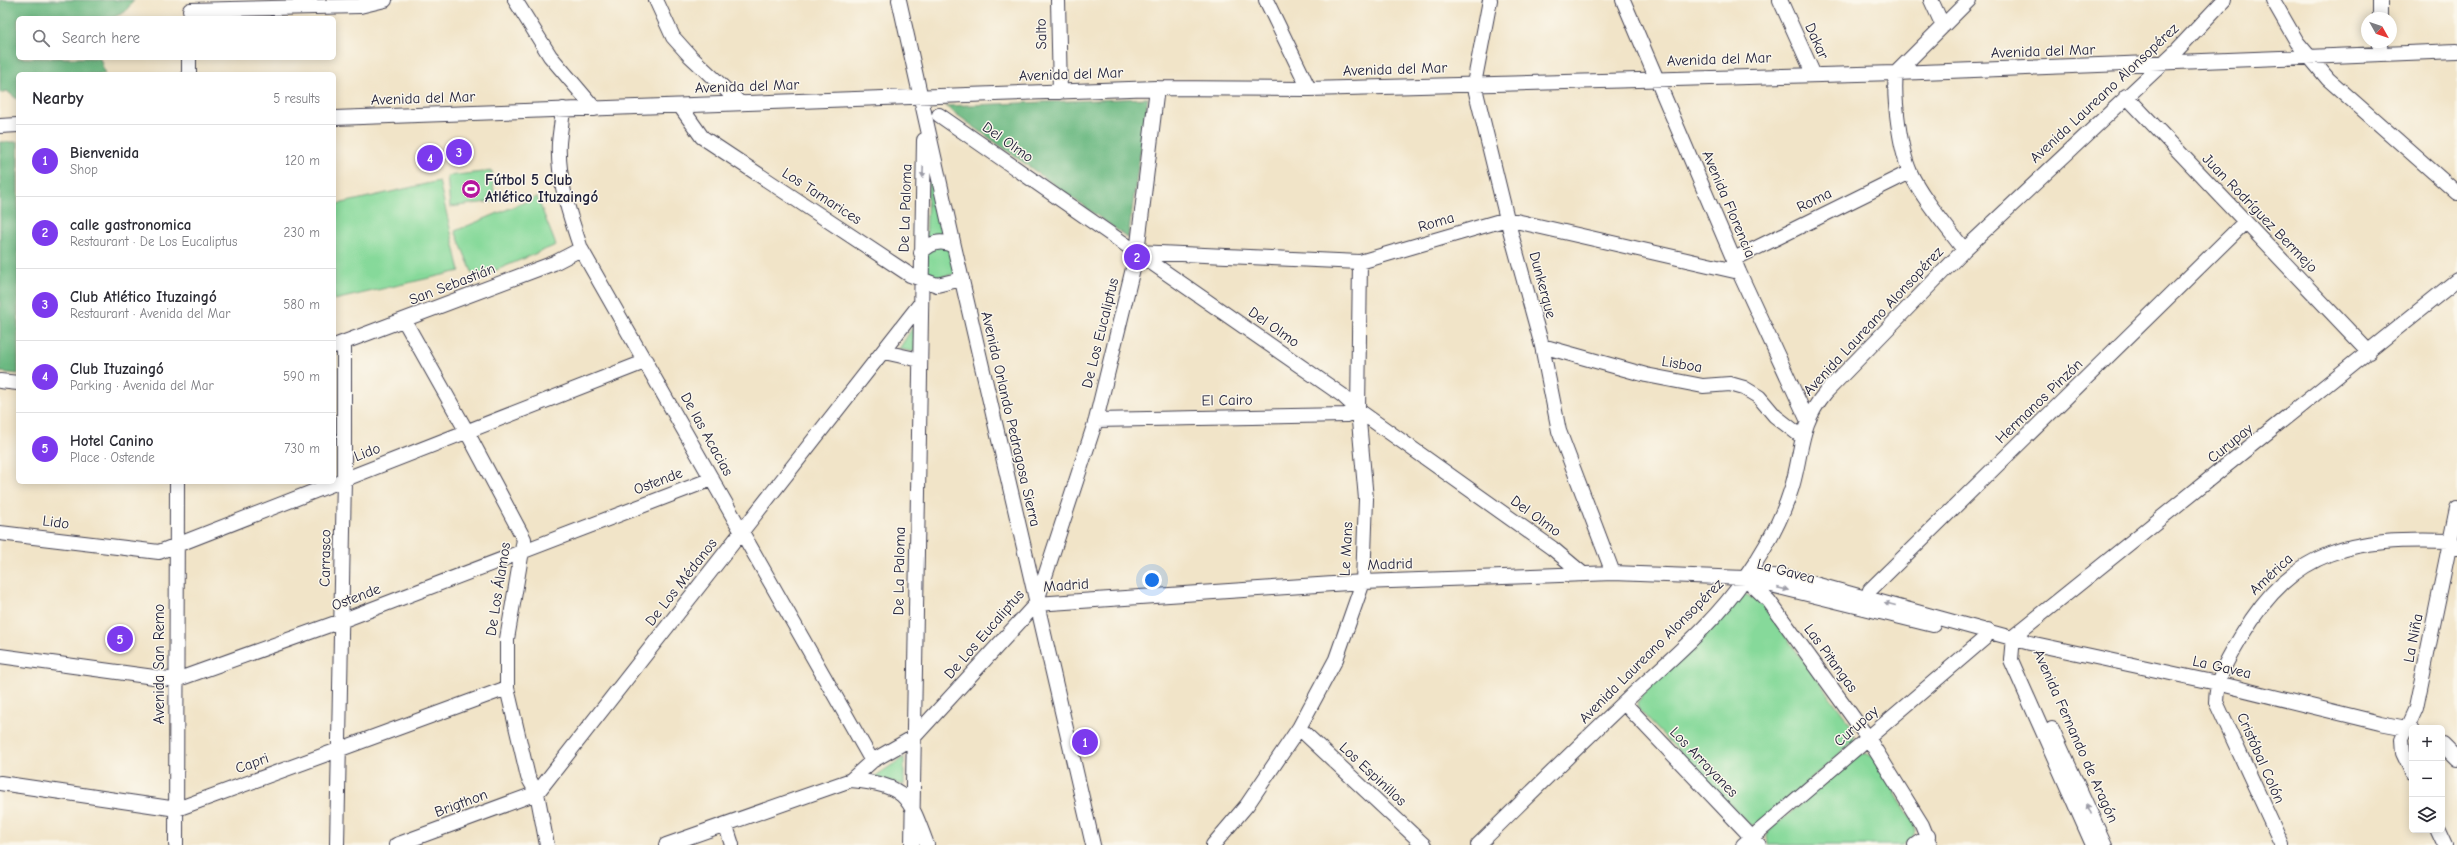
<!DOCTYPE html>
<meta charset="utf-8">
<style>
:root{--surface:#fff;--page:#f2f2f3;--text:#2b2b33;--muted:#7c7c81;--line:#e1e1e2;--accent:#7c3aed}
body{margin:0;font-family:"Comic Neue",sans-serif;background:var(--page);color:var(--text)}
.controls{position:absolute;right:12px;bottom:12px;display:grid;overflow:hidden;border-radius:6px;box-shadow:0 2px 10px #0003}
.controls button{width:36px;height:36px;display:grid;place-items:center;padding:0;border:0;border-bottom:1px solid var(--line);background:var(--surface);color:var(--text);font:20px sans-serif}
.compass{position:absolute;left:2361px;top:12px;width:36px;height:36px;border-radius:50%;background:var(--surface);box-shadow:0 2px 10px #0003;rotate:130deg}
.you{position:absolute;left:1152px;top:580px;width:14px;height:14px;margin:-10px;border:3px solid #fff;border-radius:50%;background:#1a73e8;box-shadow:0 0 0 6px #1a73e833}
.badge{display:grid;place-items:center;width:26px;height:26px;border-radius:50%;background:var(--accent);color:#fff;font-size:13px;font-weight:700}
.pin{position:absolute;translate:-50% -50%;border:2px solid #fff;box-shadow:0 1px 4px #0006}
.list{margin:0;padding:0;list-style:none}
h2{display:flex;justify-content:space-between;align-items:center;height:52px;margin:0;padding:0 16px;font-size:17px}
h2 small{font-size:13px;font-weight:400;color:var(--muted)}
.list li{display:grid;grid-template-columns:26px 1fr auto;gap:12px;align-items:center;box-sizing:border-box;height:72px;padding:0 16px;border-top:1px solid var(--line)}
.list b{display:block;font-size:15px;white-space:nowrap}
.list p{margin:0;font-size:13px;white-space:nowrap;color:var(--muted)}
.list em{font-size:13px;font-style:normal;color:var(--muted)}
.icon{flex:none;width:22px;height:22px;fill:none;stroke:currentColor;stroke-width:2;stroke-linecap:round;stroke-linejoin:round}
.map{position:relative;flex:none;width:2457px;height:845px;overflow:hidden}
.search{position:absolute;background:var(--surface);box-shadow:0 2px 10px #0003;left:16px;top:16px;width:320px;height:44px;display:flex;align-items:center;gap:10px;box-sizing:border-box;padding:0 14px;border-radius:6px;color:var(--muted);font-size:15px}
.panel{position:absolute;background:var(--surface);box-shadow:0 2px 10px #0003;left:16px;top:72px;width:320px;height:412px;border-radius:6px}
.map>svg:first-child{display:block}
</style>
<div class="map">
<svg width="2457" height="845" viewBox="0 0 2457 845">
<rect width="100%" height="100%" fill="#fbf7ec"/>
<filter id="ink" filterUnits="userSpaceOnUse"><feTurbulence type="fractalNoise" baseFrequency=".025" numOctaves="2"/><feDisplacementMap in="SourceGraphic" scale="8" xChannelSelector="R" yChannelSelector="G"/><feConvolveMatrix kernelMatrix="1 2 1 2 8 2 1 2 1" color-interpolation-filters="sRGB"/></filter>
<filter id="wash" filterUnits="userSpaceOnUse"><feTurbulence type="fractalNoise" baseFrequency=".012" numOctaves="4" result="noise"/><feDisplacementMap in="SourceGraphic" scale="16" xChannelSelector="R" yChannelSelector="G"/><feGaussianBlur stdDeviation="0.9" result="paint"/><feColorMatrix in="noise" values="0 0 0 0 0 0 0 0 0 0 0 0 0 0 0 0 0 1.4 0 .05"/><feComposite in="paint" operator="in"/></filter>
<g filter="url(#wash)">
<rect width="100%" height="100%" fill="#f1e4c8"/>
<!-- green -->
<path fill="#86d99a" stroke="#547e6a" d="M929,155L956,274L925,279Z
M492,171L495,201L450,207L447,176Z
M439,181L460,271L334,300V205Z
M537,197L556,245L475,279L455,231Z
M914,325L915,352L899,349Z
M1745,594L1761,603L1853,728L1854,741L1760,824L1751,825L1747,822L1640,711L1638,703L1642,695Z
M1864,753L1874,757L1915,825C1916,835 1912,839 1903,845H1768L1767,836L1769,831L1858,755Z
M904,757V785L874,777Z"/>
<!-- forest -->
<path fill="#6cb982" stroke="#476e5e" d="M0,0H134L125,12L112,18H18V58H100L105,74H18V100L7,91L0,93Z
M1148,98L1128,238L945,106Z
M0,142H18V374L0,372Z"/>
</g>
<g filter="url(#ink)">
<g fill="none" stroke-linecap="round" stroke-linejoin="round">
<defs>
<path id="minor" d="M515,0L550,56L595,109
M656,0L673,37L690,56L740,103
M899,0L954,246L1093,845
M1058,0L1060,92
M1266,0L1309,89
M1490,0L1474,84L1507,219L1542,346L1559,431L1613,573
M1623,0L1739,272L1807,419
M1780,0L1813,73
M1931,0L1943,26
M2273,0L2297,42L2328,79L2457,193
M2380,0V18
M190,10L360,6L385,0
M2380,42V54
M189,74V58
M2126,96L2369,352
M680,106L702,137L910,275L937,285L962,279
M563,109C562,121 560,132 559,143C557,179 570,216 581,249L872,761
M939,115L1342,395L1358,410L1552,548L1583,574
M334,118L1157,88L1309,89L1896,73L2457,51
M0,126L18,125
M1964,250C1948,228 1921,197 1910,172C1900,149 1893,98 1896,73L1969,0
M1137,252L1360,262L1507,219L1739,272
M921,253C930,242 941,239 954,246
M1734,259L1910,172
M334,346L554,263L581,249
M1542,346L1646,375L1703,386L1730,384L1744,388L1759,397L1775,416L1802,437
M884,352L920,360
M0,381L18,383
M1096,420L1346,415L1358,410
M0,533L159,552L647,361
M1745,578L1769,601L1868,738L1922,825L1930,845
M1751,580L1933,625
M1036,604L1363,582L1613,573L1745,578L1764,575L1793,578L2030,643L2217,683L2380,723L2412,729
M1864,608L1870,590L2245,222
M0,656L176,680L341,621L712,479
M1624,703L1759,845
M1299,728L1424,845
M2052,729L2105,845
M2442,744L2457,759
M2412,772L2403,753L2402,739L2416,708L2457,508
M851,780C906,785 909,796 927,845
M0,783L177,809L507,688
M726,826L732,845
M2438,830L2445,845
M176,845L177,482
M337,845L344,478V344
M396,845L537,793L528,777L507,688V639L524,539L467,432L404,320
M547,845L537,793L920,304
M666,845L851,780L872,761L914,737L1036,604L1096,420L1137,252L1157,88
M912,845L924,140
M1213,845L1247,805L1299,728L1336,659L1363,582L1366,499L1358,410L1360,262
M1478,845C1528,796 1577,747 1628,699C1668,661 1714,624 1745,578C1765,550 1782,520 1792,487C1803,449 1799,424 1826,392L1964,250L2178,49L2224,0
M1743,845L1985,638L1988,630
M1915,845L1928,836
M2093,845L2011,660L2013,637L2457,280
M2282,845L2216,702C2217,674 2228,659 2242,635C2294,547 2354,538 2450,541L2457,548"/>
</defs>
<!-- minor casing -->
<use href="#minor" stroke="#413f50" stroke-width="16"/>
<!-- minor -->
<use href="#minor" stroke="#fff" stroke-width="14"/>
</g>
<!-- one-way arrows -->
<defs><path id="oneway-solid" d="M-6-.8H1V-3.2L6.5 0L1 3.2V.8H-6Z"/></defs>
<g fill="#9c9ca7">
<use href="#oneway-solid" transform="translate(923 172) rotate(92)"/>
<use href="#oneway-solid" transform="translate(1783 589) rotate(13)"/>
<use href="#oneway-solid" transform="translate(1890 604) rotate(-165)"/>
<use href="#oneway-solid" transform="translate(2089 809) rotate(-114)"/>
</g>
</g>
<!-- icons -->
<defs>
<symbol id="stadium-disc" viewBox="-11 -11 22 22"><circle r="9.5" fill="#b5179e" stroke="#fbf7ec"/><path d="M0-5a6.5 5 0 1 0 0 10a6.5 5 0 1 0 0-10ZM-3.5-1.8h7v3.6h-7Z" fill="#fff"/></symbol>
</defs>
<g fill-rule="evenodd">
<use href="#stadium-disc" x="460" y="178" width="22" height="22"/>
</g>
<g text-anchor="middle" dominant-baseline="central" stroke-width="3" stroke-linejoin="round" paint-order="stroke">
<!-- street labels -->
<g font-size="15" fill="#22223b" stroke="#fbf7ec">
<text transform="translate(1041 34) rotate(-91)">Salto</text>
<text transform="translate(1817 41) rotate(66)">Dakar</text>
<text transform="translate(2043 51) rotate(-2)">Avenida del Mar</text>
<text transform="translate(1719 59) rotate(-2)">Avenida del Mar</text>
<text transform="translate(1395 69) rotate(-2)">Avenida del Mar</text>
<text transform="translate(1071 74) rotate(-2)">Avenida del Mar</text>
<text transform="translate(747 86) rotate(-2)">Avenida del Mar</text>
<text transform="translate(2104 93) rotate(-43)">Avenida Laureano Alonsopérez</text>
<text transform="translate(423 98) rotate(-2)">Avenida del Mar</text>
<text transform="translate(1008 142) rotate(35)">Del Olmo</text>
<text transform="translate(822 196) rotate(33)">Los Tamarices</text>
<text transform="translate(1814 200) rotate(-26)">Roma</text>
<text transform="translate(1729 204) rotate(67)">Avenida Florencia</text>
<text transform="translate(905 208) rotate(-88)">De La Paloma</text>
<text transform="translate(2260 213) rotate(46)">Juan Rodríguez Bermejo</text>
<text transform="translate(1436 222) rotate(-16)">Roma</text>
<text transform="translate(452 284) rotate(-21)">San Sebastián</text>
<text transform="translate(1543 285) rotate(75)">Dunkerque</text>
<text transform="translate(1873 321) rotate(-47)">Avenida Laureano Alonsopérez</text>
<text transform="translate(1274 327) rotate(35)">Del Olmo</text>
<text transform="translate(1100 333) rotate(-76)">De Los Eucaliptus</text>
<text transform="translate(1682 364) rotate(9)">Lisboa</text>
<text transform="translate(1227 400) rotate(-1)">El Cairo</text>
<text transform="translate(2039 401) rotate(-44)">Hermanos Pinzón</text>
<text transform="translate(1011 419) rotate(77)">Avenida Orlando Pedragosa Sierra</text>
<text transform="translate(707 434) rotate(61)">De las Acacias</text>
<text transform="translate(2230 443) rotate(-39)">Curupay</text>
<text transform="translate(367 452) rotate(-21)">Lido</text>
<text transform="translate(658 481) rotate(-21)">Ostende</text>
<text transform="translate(1536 516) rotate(36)">Del Olmo</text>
<text transform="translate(56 522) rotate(7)">Lido</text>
<text transform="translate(1346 549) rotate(-87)">Le Mans</text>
<text transform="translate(325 558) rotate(-89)">Carrasco</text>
<text transform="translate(1390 564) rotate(-2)">Madrid</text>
<text transform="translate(899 571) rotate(-89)">De La Paloma</text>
<text transform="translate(1786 571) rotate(15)">La Gavea</text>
<text transform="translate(2271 574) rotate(-43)">América</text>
<text transform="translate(681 582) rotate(-52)">De Los Médanos</text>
<text transform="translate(1066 585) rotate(-4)">Madrid</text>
<text transform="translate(498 589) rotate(-81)">De Los Álamos</text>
<text transform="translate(356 597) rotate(-21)">Ostende</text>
<text transform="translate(984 634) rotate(-49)">De Los Eucaliptus</text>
<text transform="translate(2413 638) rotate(-79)">La Niña</text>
<text transform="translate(1651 651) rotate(-45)">Avenida Laureano Alonsopérez</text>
<text transform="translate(1831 658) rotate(54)">Las Pitangas</text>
<text transform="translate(159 664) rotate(-90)">Avenida San Remo</text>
<text transform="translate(2222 667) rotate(13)">La Gavea</text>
<text transform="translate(1856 726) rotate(-41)">Curupay</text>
<text transform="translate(2076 736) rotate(66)">Avenida Fernando de Aragón</text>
<text transform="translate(2261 758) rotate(66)">Cristóbal Colón</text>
<text transform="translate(1704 762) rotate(46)">Los Arrayanes</text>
<text transform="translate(252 763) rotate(-20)">Capri</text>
<text transform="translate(1373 774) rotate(43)">Los Espinillos</text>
<text transform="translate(461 803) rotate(-20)">Brigthon</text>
</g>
<!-- poi labels -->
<g font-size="15" font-weight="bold" fill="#22223b" stroke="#fbf7ec" text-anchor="start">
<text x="485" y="180">Fútbol 5 Club<tspan x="485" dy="17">Atlético Ituzaingó</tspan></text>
</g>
</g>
</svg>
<div class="controls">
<button>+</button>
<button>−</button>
<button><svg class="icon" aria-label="layers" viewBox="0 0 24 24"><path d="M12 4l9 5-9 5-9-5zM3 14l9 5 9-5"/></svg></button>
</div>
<svg class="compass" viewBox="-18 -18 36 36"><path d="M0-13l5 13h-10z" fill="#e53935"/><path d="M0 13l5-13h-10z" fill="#7c7c81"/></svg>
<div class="you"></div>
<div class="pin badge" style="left:1085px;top:742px">1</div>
<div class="pin badge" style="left:1137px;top:257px">2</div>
<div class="pin badge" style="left:459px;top:152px">3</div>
<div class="pin badge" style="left:430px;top:158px">4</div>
<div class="pin badge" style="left:120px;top:639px">5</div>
<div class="search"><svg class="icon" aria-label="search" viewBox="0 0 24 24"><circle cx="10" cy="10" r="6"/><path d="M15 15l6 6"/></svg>Search here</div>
<section class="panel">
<h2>Nearby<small>5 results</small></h2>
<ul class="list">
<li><span class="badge">1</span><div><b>Bienvenida</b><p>Shop</p></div><em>120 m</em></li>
<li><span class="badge">2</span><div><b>calle gastronomica</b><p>Restaurant · De Los Eucaliptus</p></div><em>230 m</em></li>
<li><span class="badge">3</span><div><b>Club Atlético Ituzaingó</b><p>Restaurant · Avenida del Mar</p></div><em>580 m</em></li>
<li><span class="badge">4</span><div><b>Club Ituzaingó</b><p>Parking · Avenida del Mar</p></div><em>590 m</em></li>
<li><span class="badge">5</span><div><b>Hotel Canino</b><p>Place · Ostende</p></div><em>730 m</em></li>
</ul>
</section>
</div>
